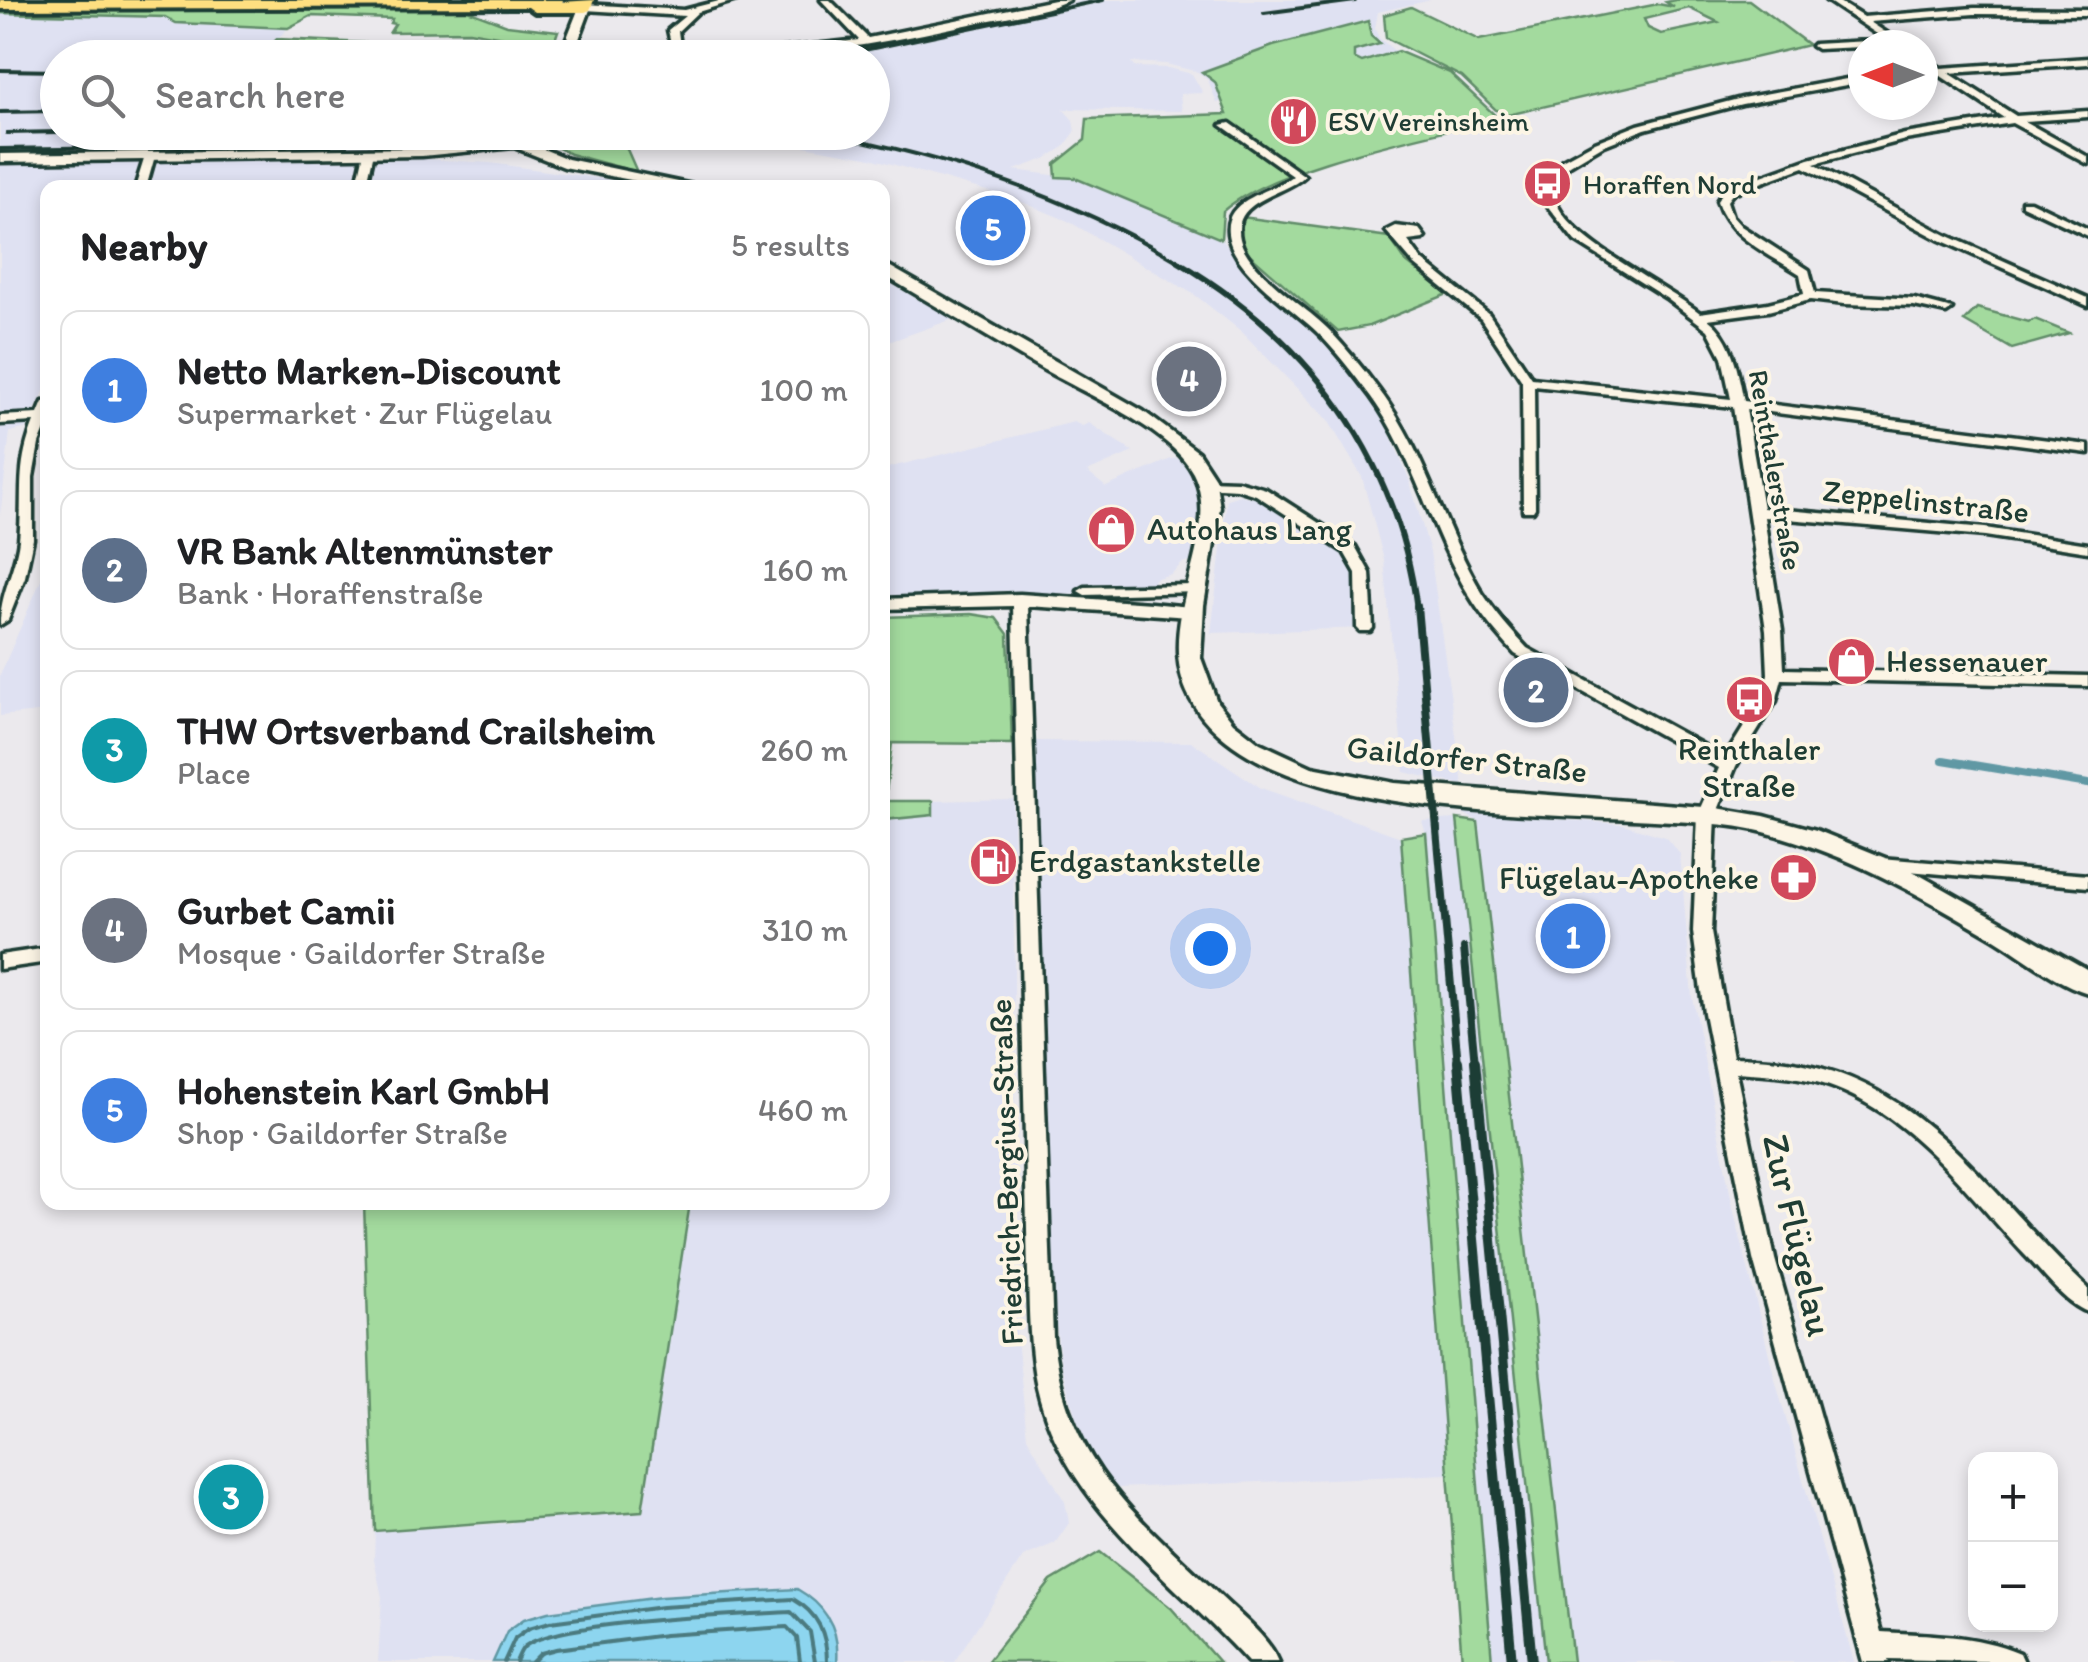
<!DOCTYPE html>
<meta charset="utf-8">
<style>
:root{--surface:#fff;--page:#f6f6f6;--text:#202124;--muted:#757577;--line:#e0e0e0;--accent:#b45309}
body{margin:0;font-family:Itim,sans-serif;background:var(--page);color:var(--text)}
.controls{position:absolute;right:30px;bottom:30px;display:grid;overflow:hidden;border-radius:20px;box-shadow:0 5px 15px #0003}
.controls button{width:90px;height:90px;display:grid;place-items:center;padding:0;border:0;border-bottom:2px solid var(--line);background:var(--surface);color:var(--text);font:50px sans-serif}
.compass{position:absolute;left:1848px;top:30px;width:90px;height:90px;border-radius:50%;background:var(--surface);box-shadow:0 5px 15px #0003;rotate:270deg}
.you{position:absolute;left:1210px;top:948px;width:35px;height:35px;margin:-25px;border:8px solid #fff;border-radius:50%;background:#1a73e8;box-shadow:0 0 0 15px #1a73e833}
.badge{display:grid;place-items:center;width:65px;height:65px;border-radius:50%;background:var(--accent);color:#fff;font-size:32px;font-weight:700}
.pin{position:absolute;translate:-50% -50%;border:5px solid #fff;box-shadow:0 2px 10px #0006}
.list{margin:0;padding:0;list-style:none}
h2{display:flex;justify-content:space-between;align-items:center;height:130px;margin:0;padding:0 40px;font-size:42px}
h2 small{font-size:32px;font-weight:400;color:var(--muted)}
.list li{display:grid;grid-template-columns:65px 1fr auto;gap:30px;align-items:center;box-sizing:border-box;height:160px;margin:0 20px 20px;padding:0 20px;border:2px solid var(--line);border-radius:20px}
.list b{display:block;font-size:38px;white-space:nowrap}
.list p{margin:0;font-size:32px;white-space:nowrap;color:var(--muted)}
.list em{font-size:32px;font-style:normal;color:var(--muted)}
.icon{flex:none;width:55px;height:55px;fill:none;stroke:currentColor;stroke-width:2;stroke-linecap:round;stroke-linejoin:round}
.map{position:relative;flex:none;width:2088px;height:1662px;overflow:hidden}
.search{position:absolute;background:var(--surface);box-shadow:0 5px 15px #0003;left:40px;top:40px;width:850px;height:110px;display:flex;align-items:center;gap:25px;box-sizing:border-box;padding:0 35px;border-radius:55px;color:var(--muted);font-size:38px}
.panel{position:absolute;background:var(--surface);box-shadow:0 5px 15px #0003;left:40px;top:180px;width:850px;height:1030px;border-radius:20px}
.map>svg:first-child{display:block}
</style>
<div class="map">
<svg width="2088" height="1662" viewBox="0 0 2088 1662">
<rect width="100%" height="100%" fill="#ebe9ed"/>
<filter id="ink" filterUnits="userSpaceOnUse"><feTurbulence type="fractalNoise" baseFrequency=".01" numOctaves="2"/><feDisplacementMap in="SourceGraphic" scale="20" xChannelSelector="R" yChannelSelector="G"/><feConvolveMatrix kernelMatrix="1 2 1 2 8 2 1 2 1" color-interpolation-filters="sRGB"/></filter>
<g filter="url(#ink)">
<!-- built -->
<path fill="#dfe1f2" d="M1085,0H1431L1378,12L1375,29L1379,38L1395,51L1217,103L1208,80L1198,72L1166,64L1131,62L1134,67L1168,68L1192,74L1203,93L1180,94L1182,111L1063,109L1073,120L1075,132L1064,147L1045,159L1014,170L1075,178L1221,239L1258,280L1283,298L1325,340L1381,413L1409,479L1430,552L1463,785L1404,772L1384,560L1362,477L1328,420L1241,331L1195,295L1068,221L1015,199L867,157L764,139L683,137L555,143L552,132H872V58L724,57L875,42Z
M0,13L165,17L177,23L278,25L288,28L275,41L394,57L58,58V132L506,133L471,145L0,154Z
M411,158L490,163L662,187L48,188L47,385L27,428L10,432L0,516V164Z
M883,279L953,319L883,344Z
M1074,422L1082,426L1089,423L1133,452L1087,472L1106,487L1171,459L1192,457L1201,469V563L1184,562L1171,574L1154,579L1152,589L883,604V469Z
M1261,492L1356,556L1365,628L1211,633L1227,499L1240,495L1253,498Z
M47,566V711L0,716V675Z
M1036,741L1192,742L1261,788L1401,837L1447,1474L1117,1488L1095,1462L1076,1418L1061,1366L1054,1308Z
M1013,799L1016,1329L1027,1437L1065,1502L1069,1523L1055,1543L1023,1557L954,1662H378L382,1597L374,1560L375,1531L512,1523L527,1203L882,1202L883,820L932,815L933,801Z
M1463,813L1623,824L1665,837L1680,854L1692,997L1733,1208L1776,1383L1854,1662H1573L1479,822Z
M1457,819L1497,1205L1546,1662H1492L1426,833L1422,821Z"/>
<!-- green -->
<path fill="#a3da9e" stroke="#618c69" stroke-width="2.5" fill-rule="evenodd" d="M1676,0H1749L1809,45L1508,115L1498,112L1462,77L1386,38L1384,15L1411,7L1479,40L1658,4L1674,7L1666,2ZM1689,8L1718,22L1661,34L1648,28L1644,19Z
M440,7L465,9L507,25L558,31L549,57L531,58L533,51L517,50L520,40L469,31L390,32L395,24L390,23L392,19L311,16L288,28L176,23L165,17L0,13V8Z
M1368,21L1371,36L1380,44L1354,51V58L1362,62L1398,51L1450,73L1498,118C1428,136 1275,165 1223,211L1221,239L1075,178L1056,177L1055,164L1085,140L1087,119L1227,114L1215,82L1202,72L1273,46Z
M277,39L367,43L369,47L409,48L416,53H474L471,57H394L274,42Z
M622,138L637,172L570,154L553,145Z
M1242,217L1389,237L1406,262L1448,294L1369,326L1338,332L1246,251L1238,235Z
M1977,308L2028,322L2035,319L2069,333L2012,349L1964,321Z
M971,614L996,618L1008,634L1012,744L892,743L885,801H933V815L883,820V617Z
M1457,819L1478,822L1573,1662H1546Z
M1426,833L1492,1662H1462L1401,837Z
M364,1203H690L642,1511L375,1531Z
M1100,1552L1171,1608L1219,1662H987L1051,1581Z"/>
<!-- water -->
<path fill="#8dd5ef" stroke="#6198a4" stroke-width="2.5" d="M797,1589C825,1605 840,1628 837,1662H493L507,1631L524,1619L548,1612L661,1597Z"/>
<g fill="none" stroke-linecap="round" stroke-linejoin="round">
<!-- shore -->
<path stroke="#4b7a7f" stroke-width="4" d="M504,1662L515,1638L529,1628L550,1622L662,1607L793,1599C818,1613 827,1634 827,1662
M516,1662C518,1657 520,1652 523,1648C550,1620 745,1615 791,1612L810,1632L815,1662
M532,1662L541,1653L556,1649L665,1635L787,1627L797,1638L800,1662"/>
<!-- stream -->
<path stroke="#6198a4" stroke-width="8" d="M1943,760L2088,784"/>
<defs>
<path id="street" d="M723,0H737L698,12L678,31L681,53L703,54L787,48L859,40L821,0H830L868,38L1054,0H1069C1044,12 1008,16 980,22C880,44 776,64 674,57L668,30L685,16L585,10L581,7L585,4L684,10Z
M1826,0H1836L1863,17L1974,8L2088,9V15L1974,14L1870,22L1905,45L1817,49L1812,46L1814,44L1886,40Z
M1923,57L1941,68L2088,58V64L1949,73L2016,116L2088,111V117L2024,121L2088,157V164L2012,123L1905,140L1814,164L1946,235L2088,298V306L1938,239L1804,167L1733,193L1727,201L1732,216L1741,226L1809,270L1815,293L1914,299L1952,309L1946,313L1914,306L1844,304L1810,300L1768,311L1708,319C1733,338 1738,372 1744,401L2088,445V453L1746,409L1763,508L1985,528L2088,544V552L1985,536L1764,517L1782,630L1784,669L2088,676V686L1782,679L1776,701L1736,766L1716,815L1711,932L1733,1057C1764,1058 1795,1060 1824,1069C1938,1101 2005,1213 2088,1288V1312C2064,1303 2043,1273 2025,1255C1966,1192 1908,1109 1820,1083C1793,1075 1764,1074 1736,1072L1775,1259L1881,1632C1928,1635 1976,1634 2020,1653L2024,1662L1888,1659L1889,1662H1863L1753,1259L1704,1013L1693,932L1698,815L1719,768L1515,654C1498,635 1482,617 1469,595C1430,531 1415,457 1371,397C1356,377 1340,356 1323,338C1298,311 1238,276 1229,239C1219,198 1270,194 1293,176L1221,125L1230,123L1305,176C1284,196 1231,199 1240,239C1248,272 1307,307 1330,331C1348,350 1364,370 1379,390C1426,452 1443,529 1483,594C1496,614 1511,631 1527,648L1725,757L1760,701L1768,674L1766,630L1733,407L1534,386L1535,508L1533,511H1523L1522,381L1481,319L1414,264L1386,231L1396,226L1419,229L1425,237L1423,239L1408,241L1422,260L1489,314L1532,378L1731,399L1722,357L1708,330L1666,298L1575,241L1549,208L1543,184L1562,160L1595,142L1638,125L1742,98L1863,76V82L1742,104L1645,129L1602,146L1570,165L1553,184C1555,191 1556,201 1559,208C1578,244 1664,285 1700,313L1768,303L1804,294L1800,274C1769,254 1728,237 1717,201L1725,189L1809,159L1905,134L2004,118L1923,64Z
M369,149L374,152L366,188H356L364,152Z
M150,153L155,156L146,188H135L145,156Z
M2022,201H2030L2088,229V236L2022,205Z
M48,401V422L39,444L33,477V539L25,577L8,620L0,625C0,593 15,571 19,540C24,493 15,470 34,422L0,424V416L38,414L43,402Z
M1207,480L1238,481L1266,489L1355,546L1370,573L1373,628L1370,631H1360L1357,628L1356,573L1344,552L1256,495L1237,489L1202,487L1200,484Z
M1194,585L1199,586L1201,589L1199,592L1085,595L1078,591L1085,587Z
M1020,594L1151,603L1190,607L1198,612L1190,617L1028,606L1053,1338C1065,1461 1135,1515 1218,1594C1238,1614 1268,1636 1279,1662H1248C1171,1577 1064,1506 1037,1387C1029,1350 1029,1311 1028,1273L1013,606L882,609V599Z
M1881,858L2088,875V887L1875,868L1872,864Z
M48,948V962L0,969V955Z"/>
<path id="secondary" d="M555,0L591,7L572,58H559L578,10L555,6Z
M516,138L568,159L707,188H672L564,167L514,147L422,156L0,162V154L422,148Z
M882,262L1143,411L1198,452L1215,478L1220,507L1204,605L1201,658L1217,702L1233,722L1260,743L1312,767L1395,783L1717,808L1764,816L1816,830L1900,864L2088,970V993C2055,983 2023,956 1993,938C1921,895 1846,853 1764,832C1728,823 1691,822 1654,820C1532,813 1314,817 1220,735C1122,650 1231,547 1193,473C1171,429 1081,392 1039,367C986,336 934,305 882,274Z"/>
<path id="primary" d="M0,0H563L562,2L594,0L590,10L585,12H535L528,7L0,9Z"/>
</defs>
<!-- street casing -->
<use href="#street" stroke="#1f3d34" stroke-width="7"/>
<!-- secondary casing -->
<use href="#secondary" stroke="#1f3d34" stroke-width="7"/>
<!-- primary casing -->
<use href="#primary" stroke="#1f3d34" stroke-width="8"/>
<!-- street -->
<use href="#street" fill="#fcf5e5" fill-rule="evenodd"/>
<!-- secondary -->
<use href="#secondary" fill="#fcf5e5" fill-rule="evenodd"/>
<!-- primary -->
<use href="#primary" fill="#fedf80" fill-rule="evenodd"/>
<!-- rail-far3 -->
<path stroke="#1f3d34" stroke-width="4" d="M1264,13L1355,1
M826,58L1103,0
M0,70L58,71
M0,112L58,111
M819,132C949,157 1067,196 1181,263
M7,133L58,132
M0,149L181,146L282,139"/>
<!-- rail-far2 -->
<path stroke="#1f3d34" stroke-width="6" d="M1177,261C1309,339 1397,456 1417,609"/>
<!-- rail-far1 -->
<path stroke="#1f3d34" stroke-width="8" d="M1417,606L1458,1064
M1464,948L1475,1064"/>
<!-- rail -->
<path stroke="#1f3d34" stroke-width="10" d="M1458,1061L1512,1662
M1475,1061L1532,1662"/>
</g>
</g>
<!-- icons -->
<defs>
<symbol id="restaurant-disc" viewBox="-11 -11 22 22"><circle r="9.5" fill="#d1495b" stroke="#fcf5e5"/><path d="M-5-6h1v4h1v-4h1v4h1v-4h1v5L-1.5 .5V6h-2V.5L-5-1ZM5-6V6H3V1.5H1.5Q1.5-4 5-6Z" fill="#fff"/></symbol>
<symbol id="bus-disc" viewBox="-11 -11 22 22"><circle r="9.5" fill="#d1495b" stroke="#fcf5e5"/><path d="M-5-6H5V4H4V6H2V4H-2V6H-4V4H-5ZM-3.5-4V0h7V-4ZM-3.5 1.2v1.5H-2V1.2ZM2 1.2v1.5H3.5V1.2Z" fill="#fff"/></symbol>
<symbol id="shop-disc" viewBox="-11 -11 22 22"><circle r="9.5" fill="#d1495b" stroke="#fcf5e5"/><path d="M-5-2.5h2.3a2.7 3.5 0 0 1 5.4 0H5L5.5 6h-11ZM-1.5-2.5h3a1.5 2.3 0 0 0-3 0Z" fill="#fff"/></symbol>
<symbol id="fuel-disc" viewBox="-11 -11 22 22"><circle r="9.5" fill="#d1495b" stroke="#fcf5e5"/><path d="M-5.5-6h7V0h2V4h1.3V-2.5L3-4.5l.8-.8L6-3V5H2.5V1h-1V6h-7ZM-4.2-4.7v3.2H.2V-4.7Z" fill="#fff"/></symbol>
<symbol id="pharmacy-disc" viewBox="-11 -11 22 22"><circle r="9.5" fill="#d1495b" stroke="#fcf5e5"/><path d="M-2-6h4v4h4v4h-4v4h-4v-4h-4v-4h4Z" fill="#fff"/></symbol>
</defs>
<g fill-rule="evenodd">
<use href="#restaurant-disc" x="1266" y="94" width="55" height="55"/>
<use href="#bus-disc" x="1520" y="156" width="55" height="55"/>
<use href="#shop-disc" x="1084" y="502" width="55" height="55"/>
<use href="#shop-disc" x="1824" y="634" width="55" height="55"/>
<use href="#bus-disc" x="1722" y="672" width="55" height="55"/>
<use href="#fuel-disc" x="966" y="834" width="55" height="55"/>
<use href="#pharmacy-disc" x="1766" y="850" width="55" height="55"/>
</g>
<g text-anchor="middle" dominant-baseline="central" stroke-width="8" stroke-linejoin="round" paint-order="stroke">
<!-- far-poi labels -->
<g font-size="28" fill="#1f3d34" stroke="#fcf5e5" text-anchor="start">
<text x="1328" y="121">ESV Vereinsheim</text>
<text x="1583" y="184">Horaffen Nord</text>
</g>
<!-- far-street labels -->
<g font-size="28" fill="#1f3d34" stroke="#fcf5e5">
<text transform="translate(1776 470) rotate(80)">Reinthalerstraße</text>
</g>
<!-- street labels -->
<g font-size="32" fill="#1f3d34" stroke="#fcf5e5">
<text transform="translate(1926 501) rotate(6)">Zeppelinstraße</text>
<text transform="translate(1467 759) rotate(6)">Gaildorfer Straße</text>
<text transform="translate(1006 1172) rotate(-92)">Friedrich-Bergius-Straße</text>
</g>
<!-- poi labels -->
<g font-size="32" fill="#1f3d34" stroke="#fcf5e5" text-anchor="start">
<text x="1147" y="529">Autohaus Lang</text>
<text x="1886" y="661">Hessenauer</text>
<text x="1749" y="749" text-anchor="middle">Reinthaler<tspan x="1749" dy="37">Straße</tspan></text>
<text x="1029" y="861">Erdgastankstelle</text>
<text x="1759" y="878" text-anchor="end">Flügelau-Apotheke</text>
</g>
<!-- near-street labels -->
<g font-size="38" fill="#1f3d34" stroke="#fcf5e5">
<text transform="translate(1798 1235) rotate(77)">Zur Flügelau</text>
</g>
</g>
</svg>
<div class="controls">
<button>+</button>
<button>−</button>
</div>
<svg class="compass" viewBox="-18 -18 36 36"><path d="M0-13l5 13h-10z" fill="#e53935"/><path d="M0 13l5-13h-10z" fill="#757577"/></svg>
<div class="you"></div>
<div class="pin badge" style="left:1573px;top:936px;background:#3f7fe0">1</div>
<div class="pin badge" style="left:1536px;top:690px;background:#5c6f8a">2</div>
<div class="pin badge" style="left:231px;top:1497px;background:#0f9aa8">3</div>
<div class="pin badge" style="left:1189px;top:379px;background:#6b7280">4</div>
<div class="pin badge" style="left:993px;top:228px;background:#3f7fe0">5</div>
<div class="search"><svg class="icon" aria-label="search" viewBox="0 0 24 24"><circle cx="10" cy="10" r="6"/><path d="M15 15l6 6"/></svg>Search here</div>
<section class="panel">
<h2>Nearby<small>5 results</small></h2>
<ul class="list">
<li><span class="badge" style="background:#3f7fe0">1</span><div><b>Netto Marken-Discount</b><p>Supermarket · Zur Flügelau</p></div><em>100 m</em></li>
<li><span class="badge" style="background:#5c6f8a">2</span><div><b>VR Bank Altenmünster</b><p>Bank · Horaffenstraße</p></div><em>160 m</em></li>
<li><span class="badge" style="background:#0f9aa8">3</span><div><b>THW Ortsverband Crailsheim</b><p>Place</p></div><em>260 m</em></li>
<li><span class="badge" style="background:#6b7280">4</span><div><b>Gurbet Camii</b><p>Mosque · Gaildorfer Straße</p></div><em>310 m</em></li>
<li><span class="badge" style="background:#3f7fe0">5</span><div><b>Hohenstein Karl GmbH</b><p>Shop · Gaildorfer Straße</p></div><em>460 m</em></li>
</ul>
</section>
</div>
